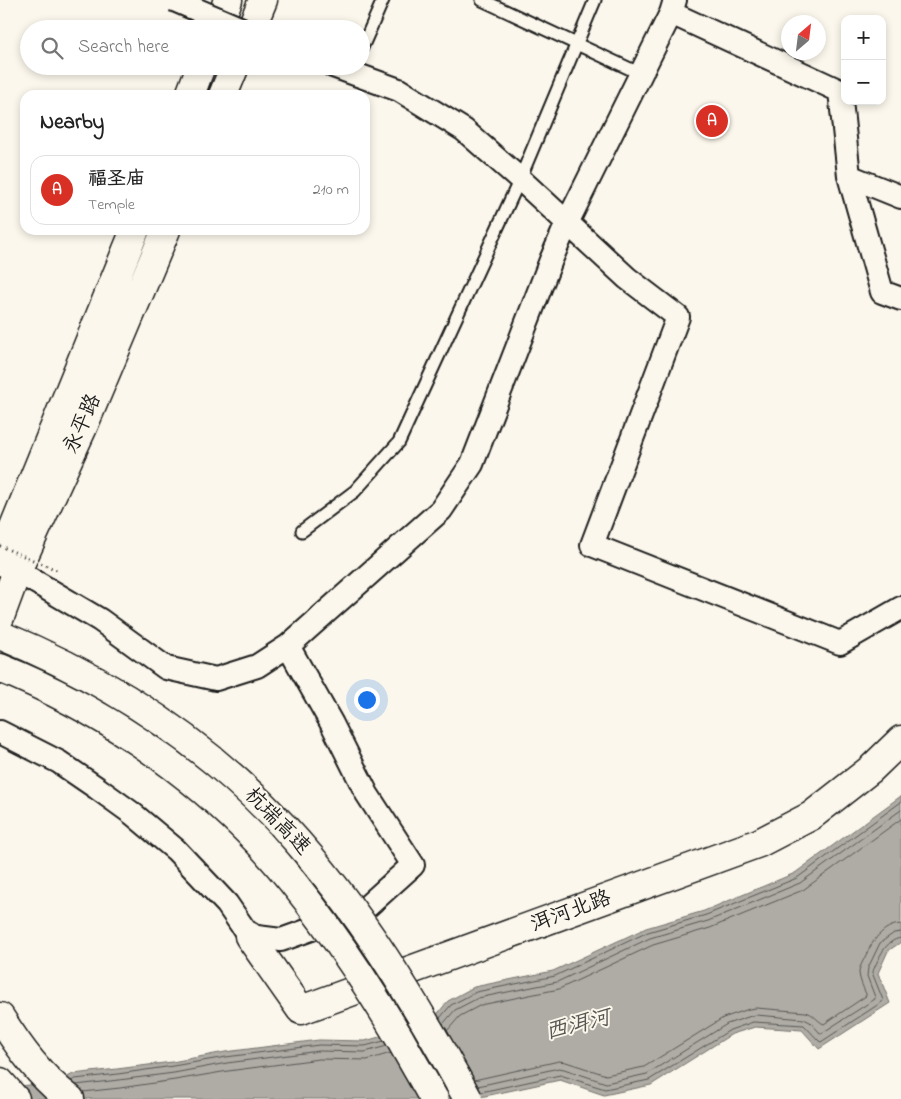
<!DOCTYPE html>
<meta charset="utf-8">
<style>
:root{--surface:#fff;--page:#f6f6f6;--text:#222;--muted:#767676;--line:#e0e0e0;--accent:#d93025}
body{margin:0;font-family:"Indie Flower","LXGW WenKai TC",sans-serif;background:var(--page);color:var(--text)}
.controls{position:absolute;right:15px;top:15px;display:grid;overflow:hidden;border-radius:10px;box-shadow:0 2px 8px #0003}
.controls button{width:45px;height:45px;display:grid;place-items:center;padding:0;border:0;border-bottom:1px solid var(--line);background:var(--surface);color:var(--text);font:25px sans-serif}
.compass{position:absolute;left:781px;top:15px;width:45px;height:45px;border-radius:50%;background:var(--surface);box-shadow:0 2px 8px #0003;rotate:28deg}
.you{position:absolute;left:366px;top:699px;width:18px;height:18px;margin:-12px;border:4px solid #fff;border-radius:50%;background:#1a73e8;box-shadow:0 0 0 8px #1a73e833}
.badge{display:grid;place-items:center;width:32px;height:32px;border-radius:50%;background:var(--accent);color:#fff;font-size:16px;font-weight:700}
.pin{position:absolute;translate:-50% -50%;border:2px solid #fff;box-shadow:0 1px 5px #0006}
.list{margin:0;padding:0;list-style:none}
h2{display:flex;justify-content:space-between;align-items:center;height:65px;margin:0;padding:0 20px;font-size:21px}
h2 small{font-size:16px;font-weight:400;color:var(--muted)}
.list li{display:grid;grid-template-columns:32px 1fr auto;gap:15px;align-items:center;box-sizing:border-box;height:70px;margin:0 10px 10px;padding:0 10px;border:1px solid var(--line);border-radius:15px}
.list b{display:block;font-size:19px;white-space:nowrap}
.list p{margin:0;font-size:16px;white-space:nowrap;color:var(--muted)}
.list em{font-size:16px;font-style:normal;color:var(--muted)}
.icon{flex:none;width:28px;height:28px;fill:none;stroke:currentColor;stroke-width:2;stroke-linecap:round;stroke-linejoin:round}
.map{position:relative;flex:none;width:901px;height:1099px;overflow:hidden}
.search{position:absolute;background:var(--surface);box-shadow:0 2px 8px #0003;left:20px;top:20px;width:350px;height:55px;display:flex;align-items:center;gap:12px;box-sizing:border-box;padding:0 18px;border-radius:28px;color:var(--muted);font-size:19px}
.panel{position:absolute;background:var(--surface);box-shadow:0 2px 8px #0003;left:20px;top:90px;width:350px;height:145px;border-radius:15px}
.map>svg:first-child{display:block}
</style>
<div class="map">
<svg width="901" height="1099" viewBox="0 0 901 1099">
<rect width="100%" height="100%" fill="#fbf7ec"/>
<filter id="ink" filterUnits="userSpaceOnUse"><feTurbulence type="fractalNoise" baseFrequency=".02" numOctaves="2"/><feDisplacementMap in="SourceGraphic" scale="10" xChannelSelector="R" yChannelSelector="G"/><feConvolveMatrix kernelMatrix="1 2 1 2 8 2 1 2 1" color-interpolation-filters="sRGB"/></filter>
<g filter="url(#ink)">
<!-- water -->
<path fill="#afaca5" stroke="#74726e" d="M901,796V942L888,951L878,973L890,1003L819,1049L802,1030L755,1027L732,1034L651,1085L604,1095L560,1080L471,1099H0V1088L59,1082L73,1074L117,1069L172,1062L225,1052L319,1040L365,1041L430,1023L448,1001L474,987L553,971L646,928L704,911L795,873Z"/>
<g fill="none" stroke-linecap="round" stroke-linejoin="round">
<!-- shore -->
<path stroke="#575653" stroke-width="1" d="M440,1018L451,1005L476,992L555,976L648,932L706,915L797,878L901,802
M443,1024L455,1010L478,998L557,982L650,938L708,921L800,883L901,810
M447,1031L460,1016L481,1005L559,989L653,945L710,928L803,890L901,819
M474,1080L559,1061L566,1062L606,1075L644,1067L723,1018L749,1009L756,1008L806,1012C814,1014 818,1022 824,1024L866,996V994C863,987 859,979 859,971C860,966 863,961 865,957C872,942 882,925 901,924
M71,1081L75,1079L118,1074L173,1066L226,1057L319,1045L365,1046L384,1041
M76,1085L119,1080L174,1073L227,1063L319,1051L365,1052L387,1046
M478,1086L559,1068L564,1069L606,1083L647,1074L727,1024L751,1016L756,1015L804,1019L810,1022L820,1033H822L875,999V997L867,976L868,968L880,943L894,933L901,932
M83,1092L120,1088L175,1080L228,1071L319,1059L367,1060L391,1053
M481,1092L560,1075L605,1089L649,1080L730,1030L753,1022L804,1025L819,1041L821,1042L882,1002L883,1000L873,975V971C879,958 885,940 901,938"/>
<defs>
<path id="lane" d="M482,0L641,74
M361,50L383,0
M302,531L355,491L399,442L520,179L595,0"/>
<path id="street" d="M671,13L840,91L849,176L882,292L901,299
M333,66L399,90L464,130L520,179L627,278L678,317L592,545L840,643L901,608
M849,176L901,197
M1,564L17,571L100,620L166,668L216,679L257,666L288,646L441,510L472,464L551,260L567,223L671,13L675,0
M0,732L59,762L97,788L133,814L176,850L227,904L249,936L281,940L362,911L413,865L367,794L332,724L288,646"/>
<path id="secondary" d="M249,936L301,1010L759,843L811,816L871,769L901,740"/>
<path id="highway" d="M217,29L228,0
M251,29L263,0
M190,95L201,66
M223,95L235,66
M0,561L135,230
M0,617L17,571L83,427L166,230
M0,635C108,679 205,742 285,828
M0,668C97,707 188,768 260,844
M0,1017C19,1047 41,1078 70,1099
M0,1082L15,1099"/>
</defs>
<!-- lane casing -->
<use href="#lane" stroke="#1c1c1c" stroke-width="15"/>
<!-- street casing -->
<use href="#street" stroke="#1c1c1c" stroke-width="26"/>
<!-- secondary casing -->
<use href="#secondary" stroke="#1c1c1c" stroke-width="31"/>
<!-- highway casing -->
<use href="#highway" stroke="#1c1c1c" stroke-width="31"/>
<!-- lane -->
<use href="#lane" stroke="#fbf7ec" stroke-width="11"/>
<!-- street -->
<use href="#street" stroke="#fbf7ec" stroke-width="22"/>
<!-- secondary -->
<use href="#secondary" stroke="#fbf7ec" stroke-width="28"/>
<!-- highway -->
<use href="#highway" stroke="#fbf7ec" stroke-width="28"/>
<defs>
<path id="street-bridge" d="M174,0L242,29"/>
<path id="highway-bridge" d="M285,828C359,908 416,1003 468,1099
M260,844C314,903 359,970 400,1039C411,1059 423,1079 434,1099"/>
</defs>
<!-- street-bridge casing -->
<use href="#street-bridge" stroke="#1c1c1c" stroke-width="26" stroke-linecap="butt"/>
<!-- highway-bridge casing -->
<use href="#highway-bridge" stroke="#1c1c1c" stroke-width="31" stroke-linecap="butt"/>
<!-- path-bridge -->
<path stroke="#1c1c1c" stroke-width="3" stroke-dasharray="1 4" stroke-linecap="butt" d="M0,546L59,571"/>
<!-- street-bridge -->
<use href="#street-bridge" stroke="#fbf7ec" stroke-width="22"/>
<!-- highway-bridge -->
<use href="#highway-bridge" stroke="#fbf7ec" stroke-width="28"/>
</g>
</g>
<g text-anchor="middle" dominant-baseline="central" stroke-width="4" stroke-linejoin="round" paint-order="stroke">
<!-- street labels -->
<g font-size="21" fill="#1c1c1c" stroke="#fbf7ec">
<text transform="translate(83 424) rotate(-66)">永平路</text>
<text transform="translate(277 822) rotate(46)">杭瑞高速</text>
<text transform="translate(571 912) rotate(-20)">洱河北路</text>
</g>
<!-- water labels -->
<g font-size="22" font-style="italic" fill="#575653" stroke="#fbf7ec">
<text transform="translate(578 1026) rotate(-14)">西洱河</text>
</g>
</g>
</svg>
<div class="controls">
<button>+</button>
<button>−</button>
</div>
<svg class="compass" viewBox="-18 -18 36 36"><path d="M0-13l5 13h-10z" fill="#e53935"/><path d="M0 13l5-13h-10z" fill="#767676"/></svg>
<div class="you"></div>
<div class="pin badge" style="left:712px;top:121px">A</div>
<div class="search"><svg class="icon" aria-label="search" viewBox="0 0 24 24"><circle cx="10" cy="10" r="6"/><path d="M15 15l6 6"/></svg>Search here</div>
<section class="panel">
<h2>Nearby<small></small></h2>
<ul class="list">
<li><span class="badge">A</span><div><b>福圣庙</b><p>Temple</p></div><em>210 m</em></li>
</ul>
</section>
</div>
